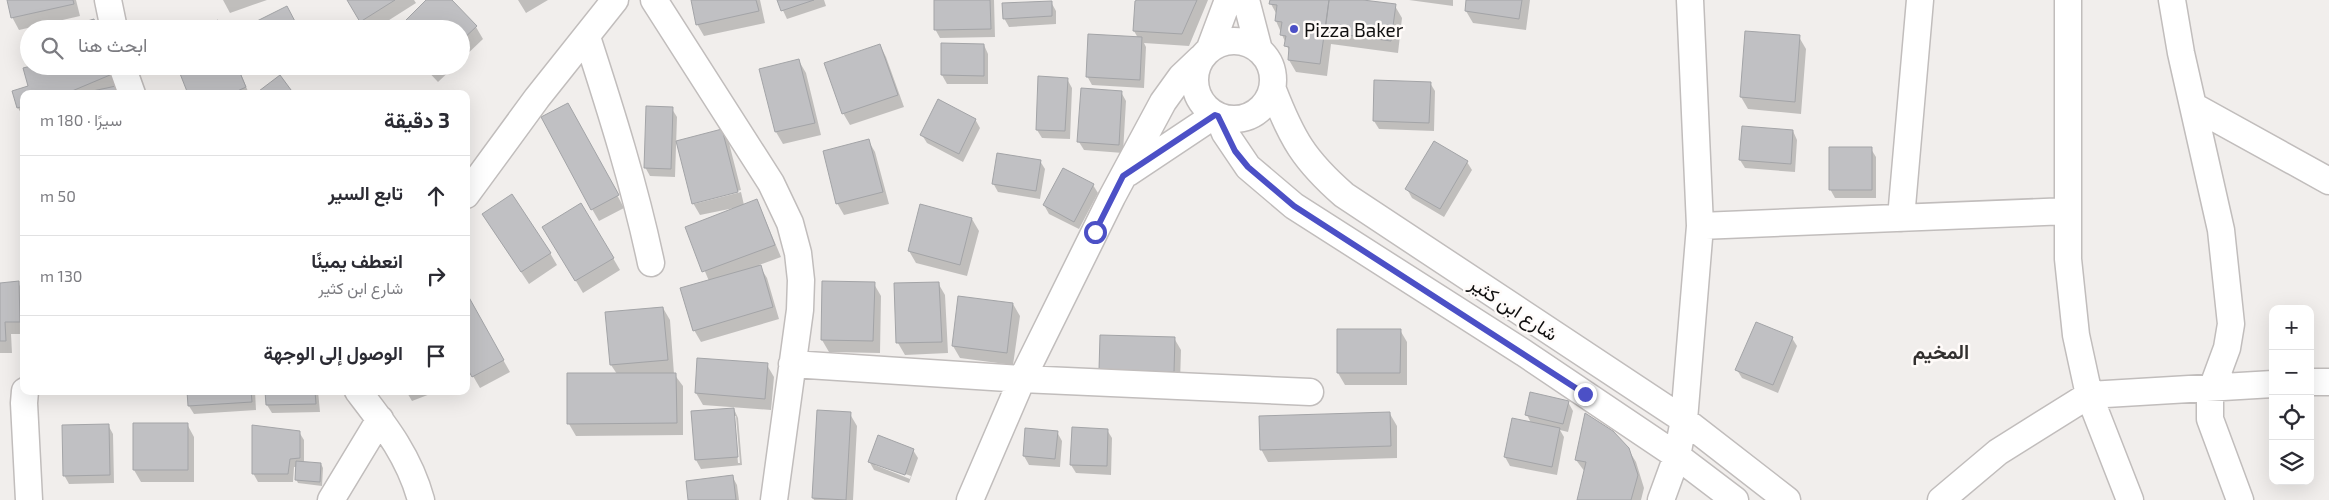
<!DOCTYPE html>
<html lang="ar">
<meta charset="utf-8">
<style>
:root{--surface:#fff;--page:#f7f7f7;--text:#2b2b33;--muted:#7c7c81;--line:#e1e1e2}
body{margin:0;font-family:"Exo 2",Vazirmatn,sans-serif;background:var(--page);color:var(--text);direction:rtl}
.controls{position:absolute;right:15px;bottom:15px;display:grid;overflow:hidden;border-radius:10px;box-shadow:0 5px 20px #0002}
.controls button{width:45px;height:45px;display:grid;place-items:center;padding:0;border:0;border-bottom:1px solid var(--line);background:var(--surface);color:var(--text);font:25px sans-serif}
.stop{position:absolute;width:15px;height:15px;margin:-11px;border:4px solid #4c50c6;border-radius:50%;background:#fff}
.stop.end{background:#4c50c6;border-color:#fff;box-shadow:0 1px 5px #0008}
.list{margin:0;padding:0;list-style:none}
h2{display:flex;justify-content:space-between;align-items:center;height:65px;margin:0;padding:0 20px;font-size:21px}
h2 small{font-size:16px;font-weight:400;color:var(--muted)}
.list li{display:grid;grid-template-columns:32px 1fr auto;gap:15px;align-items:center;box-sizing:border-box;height:80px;padding:0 20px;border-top:1px solid var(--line)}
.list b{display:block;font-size:19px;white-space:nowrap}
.list p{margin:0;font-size:16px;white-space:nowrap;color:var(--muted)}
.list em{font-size:16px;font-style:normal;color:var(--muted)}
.icon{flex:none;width:28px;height:28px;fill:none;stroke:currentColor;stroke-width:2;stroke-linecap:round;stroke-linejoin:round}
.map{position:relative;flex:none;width:2329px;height:500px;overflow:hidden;direction:ltr}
.search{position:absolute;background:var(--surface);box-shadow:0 5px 20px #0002;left:20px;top:20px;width:450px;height:55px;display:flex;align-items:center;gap:12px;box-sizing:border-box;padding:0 18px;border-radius:28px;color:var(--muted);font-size:19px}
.panel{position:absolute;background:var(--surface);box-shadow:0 5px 20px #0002;left:20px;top:90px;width:450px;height:305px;border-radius:10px;direction:rtl}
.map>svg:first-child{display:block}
</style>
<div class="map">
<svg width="2329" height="500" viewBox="0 0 2329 500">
<rect width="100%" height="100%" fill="#f1eeec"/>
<!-- shadow -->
<path fill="#0003" fill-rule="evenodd" d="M8,0H76L80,16L19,30L12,17Z
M223,0H267L230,13Z
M348,0H414L416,3L375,29H366Z
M428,0H450L476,27L483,39L461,60V29Z
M518,0H548L526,13Z
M692,0H760L765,23L704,36L697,24Z
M778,0H824L826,6L787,19Z
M935,0H994L995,37L940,38L935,29Z
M1141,0H1208L1189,46L1144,43L1146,47L1144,88L1092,85L1087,76L1138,38L1134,31Z
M1271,0H1353L1395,6L1402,18L1398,53L1331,44L1327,76L1296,72L1289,60L1290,53L1276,21L1277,15L1271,4Z
M1409,0H1453V6Z
M1467,0H1530L1526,30L1473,23L1466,11Z
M1051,2L1056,11V24L1009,27L1004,18Z
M1799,37L1806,49L1801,114L1748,109L1741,97Z
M880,45L886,57L904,107L850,125L843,113Z
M943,45H984L988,54V84H947L942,75Z
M799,61L806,73L821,135L783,144L776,132L761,70Z
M38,66H110L120,94H24V118L18,108L14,92L29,87Z
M178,66H238L249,94H190Z
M264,66H286L269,75Z
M423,66H455L438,82Z
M1067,79L1072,88L1070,139L1042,138L1037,130Z
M1430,83L1435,91L1434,131L1379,129L1374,121Z
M1121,92L1126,101L1123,153L1084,150L1079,142Z
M672,109L677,117L675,177L650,176L645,167Z
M575,116L624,208L599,221L592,209Z
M975,119L980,128L963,162L927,143L922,135Z
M722,130L729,143L741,190L694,202V204L741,192L744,205L757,200L781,257L759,265L767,278L779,319L701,342L694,330L709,281L686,227L739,207L700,215L693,203Z
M1793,131L1797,140L1795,172L1745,168L1740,160Z
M868,140L875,152L889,204L844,215L837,203Z
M1871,149L1876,157V198H1835L1830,189Z
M1040,161L1045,169L1040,199L998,192L993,183Z
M1467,162L1472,170L1444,217L1412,198L1407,189Z
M1093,185L1098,193L1079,229L1049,214L1044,205Z
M972,219L979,231L967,276L916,263L909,251Z
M491,227L550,253L557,265L529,284Z
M551,239L613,258L620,270L583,293Z
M18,283L24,293V357L22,334H11L12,353H0V284Z
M938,283L945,295L948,353L905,355L898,343L895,284Z
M874,284L881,296L880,353L829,352L822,340Z
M466,294L510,372L480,388L466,364Z
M1013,304L1020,316L1013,365L960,358L953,346Z
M663,308L670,320L674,374L683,386V435L576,436L569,424L617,374L611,365Z
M1400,330L1407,342V385H1345L1338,373Z
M1174,338L1181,350L1180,383L1108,381Z
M1792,338L1797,346L1778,393L1742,378L1737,370Z
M767,365L774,377L771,410L703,405L696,393Z
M188,391H255L256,410L194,414L189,406Z
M266,391H318L320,412L272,413L267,405Z
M406,391H438L412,401Z
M1568,402L1573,411L1568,432L1560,430L1564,437L1557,475L1510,466L1505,457L1531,423L1527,415Z
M734,409L738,418L742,465L701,469L696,460L692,412ZM734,416H736L740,463H738Z
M850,414L857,426L853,500H814L813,498Z
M1390,414L1397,426V458L1268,462L1261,449Z
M187,424L194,437V482H141L134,470Z
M108,425L113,434L114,483L69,484L64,475Z
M1026,430L1057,432L1062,441L1060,467L1029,465L1024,456Z
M1107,430L1112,438L1111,475L1076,473L1071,465Z
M299,432L304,440V463L321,464L323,468L322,486L298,483L296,479L297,467H294L293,482H258L253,473Z
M1628,449L1636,462L1644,488L1641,500H1579L1585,472L1576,460Z
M913,450L918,458L909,483L874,470L869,461ZM875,463L911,476L910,479L875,465Z
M732,476L737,485L739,500H690Z"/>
<!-- building -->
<path fill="#c0c0c3" stroke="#a3a4a7" d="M7,0H73L74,4L11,18Z
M347,0H395L360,22Z
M426,0H452L477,26L461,41V29H397Z
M691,0H756L759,11L696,25Z
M777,0H814L781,11Z
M934,0H990L991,29L934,30Z
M1137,0H1197L1182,34L1133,31L1135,1Z
M1270,0H1329L1320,64L1288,60L1289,47L1284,46L1286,36L1280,35L1282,22L1275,21L1277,5L1269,4Z
M1329,0H1363L1396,4L1391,41L1325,32Z
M1466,0H1522L1519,19L1465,11Z
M1052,1V16L1003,19L1002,3Z
M287,6L299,29H243V28Z
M94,19L97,29H61Z
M218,20L222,29H197Z
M1745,31L1800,35L1795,102L1740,97Z
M1088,34L1142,37L1140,80L1086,77Z
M941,43L984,44V76L941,75Z
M880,44L898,95L842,114L824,63Z
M799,59L815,123L775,132L759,69Z
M31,66H108L110,75L65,94H24V106L17,108L12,91L28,86L23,68Z
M177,66H237L246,87L231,94H188Z
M280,75L294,94H255Z
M1038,76L1068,78L1065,131L1036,130Z
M1374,80L1431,82L1429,123L1373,121Z
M116,86L118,94H88V92Z
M1081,88L1122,91L1119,145L1077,142Z
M938,99L976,119L959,154L920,135Z
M568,103L619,195L591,210L541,117Z
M646,106L673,107L671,169L644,168Z
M1742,126L1793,130L1791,164L1739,160Z
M722,129L738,192L692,204L676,141Z
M869,139L883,192L836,204L823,151Z
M1434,141L1468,161L1440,209L1405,189Z
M1829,147H1872V190H1829Z
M997,153L1041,160L1036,191L992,184Z
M1063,168L1094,184L1074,222L1043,205Z
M512,194L551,253L521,272L482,214Z
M757,199L775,245L702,272L685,227Z
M581,203L614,258L575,281L542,227Z
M920,204L972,218L960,265L908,251Z
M761,265L773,307L693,331L680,288Z
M19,281L20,322H5L6,341H0V283Z
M822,281L875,282L873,341L821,340Z
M939,282L942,342L896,343L894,283Z
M466,292L504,360L472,377L466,366Z
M958,296L1013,303L1007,353L952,346Z
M663,307L668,360L610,365L605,312Z
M21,309L24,310V354H21Z
M1756,322L1793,337L1773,385L1735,370Z
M1337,329H1401L1400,373H1337Z
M1100,335L1175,337L1174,372L1099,370Z
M697,358L768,363L765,399L695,393Z
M567,373H676L677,423L567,424Z
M187,391H251L252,402L188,406Z
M265,391H315L316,404L266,405Z
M1530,392L1569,401L1563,424L1525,415Z
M734,408L738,457L695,460L691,411Z
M817,410L851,412L846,500L812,498Z
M1390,412L1391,446L1260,450L1259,416Z
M1585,413L1613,431L1629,448L1638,475L1631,500H1577L1586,462L1575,460Z
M1512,418L1560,428L1552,467L1504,457Z
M133,423H188V470H133Z
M109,424L110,475L63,476L62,425Z
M252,425L300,431V458L290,459L288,474H252Z
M1072,427L1108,429L1107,466L1070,465Z
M1025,428L1058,431L1055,459L1023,456Z
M878,435L914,449L905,475L868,462Z
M296,461L321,463L320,482L295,480Z
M733,475L736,500H688L686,481Z"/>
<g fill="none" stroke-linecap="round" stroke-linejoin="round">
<defs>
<path id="minor" d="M108,0L114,29
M654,0L771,183L790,223L798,253L801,280L800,310L774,500
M1246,0L1259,50
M2068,0V259L2076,335L2089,395L2130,500
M2172,0L2181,53L2221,230L2231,324L2227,348L2210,394V419L2240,500
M587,37C611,111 635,187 651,263
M1195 80a39 39 0 1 1 78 0a39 39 0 1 1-78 0Z
M1210,48L1228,0
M122,66L132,94
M1273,90C1292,139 1304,160 1344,195L1684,420L1787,500
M2195,107L2329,181
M1218,116L1225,133L1248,167L1294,206L1524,353L1677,456L1735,500
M1128,173L1215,115
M466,195L537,98L615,0
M1901,218L1920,0
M1700,226L2068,211
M792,364L1022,379L1310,392
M2310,382H2329
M25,391L24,403L29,500
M358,391C385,426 409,456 421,500
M331,500L380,419
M970,500L1022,379L1112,197L1163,102L1181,77L1201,58
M1661,500L1677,456L1684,420L1700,226L1690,0
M1941,500L1998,452L2089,395L2273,384"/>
</defs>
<!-- minor casing -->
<use href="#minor" stroke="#c1bdbc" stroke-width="29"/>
<!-- minor -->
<use href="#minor" stroke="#fff" stroke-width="26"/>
</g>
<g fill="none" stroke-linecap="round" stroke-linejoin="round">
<!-- route -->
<path stroke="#4c50c6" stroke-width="6" d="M1095,232L1123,176L1215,115L1218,116L1235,151L1248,167L1294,206L1585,394"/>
</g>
<!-- markers -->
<circle fill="#4c50c6" stroke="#fffbf9" stroke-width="2" cx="1294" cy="29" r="5"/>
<g text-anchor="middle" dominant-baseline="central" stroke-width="5" stroke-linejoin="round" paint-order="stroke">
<!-- poi labels -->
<g font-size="19" fill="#111010" stroke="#fffbf9" text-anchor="start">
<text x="1304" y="29">Pizza Baker</text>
</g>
<!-- street labels -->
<g font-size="19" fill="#111010" stroke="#fffbf9">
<text transform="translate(1514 308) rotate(33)">شارع ابن كثير</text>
</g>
<!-- neighbourhood labels -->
<g font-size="20" font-weight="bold" fill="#33302f" stroke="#fffbf9">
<text x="1941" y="351">المخيم</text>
</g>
</g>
</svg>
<div class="controls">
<button>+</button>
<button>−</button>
<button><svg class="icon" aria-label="locate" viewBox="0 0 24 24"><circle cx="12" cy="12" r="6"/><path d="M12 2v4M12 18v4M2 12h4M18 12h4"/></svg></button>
<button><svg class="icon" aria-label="layers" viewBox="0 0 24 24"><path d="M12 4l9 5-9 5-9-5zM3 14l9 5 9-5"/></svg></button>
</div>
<div class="stop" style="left:1095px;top:232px"></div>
<div class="stop end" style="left:1585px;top:394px"></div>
<div class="search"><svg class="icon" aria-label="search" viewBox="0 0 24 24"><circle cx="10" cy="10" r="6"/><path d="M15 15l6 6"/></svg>ابحث هنا</div>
<section class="panel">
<h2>3 دقيقة<small>سيرًا · 180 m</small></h2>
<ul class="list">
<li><svg class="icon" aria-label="ahead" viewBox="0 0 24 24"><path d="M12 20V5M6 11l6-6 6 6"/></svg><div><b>تابع السير</b></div><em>50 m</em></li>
<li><svg class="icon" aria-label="right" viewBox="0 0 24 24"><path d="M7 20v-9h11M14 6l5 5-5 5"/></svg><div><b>انعطف يمينًا</b><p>شارع ابن كثير</p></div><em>130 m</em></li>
<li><svg class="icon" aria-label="arrive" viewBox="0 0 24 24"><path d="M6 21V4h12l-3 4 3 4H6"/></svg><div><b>الوصول إلى الوجهة</b></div></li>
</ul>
</section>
</div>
